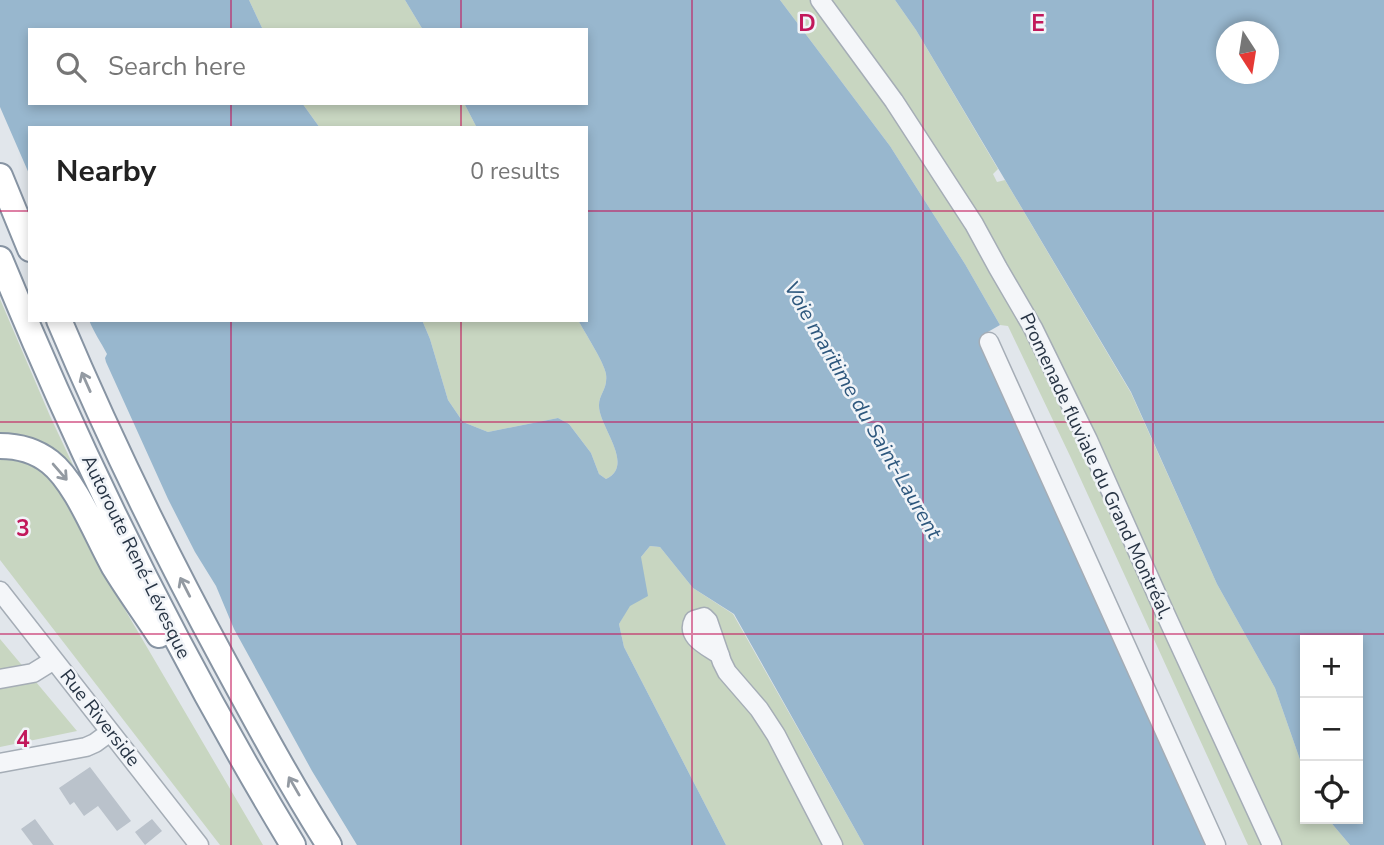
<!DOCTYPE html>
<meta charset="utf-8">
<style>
:root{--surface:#fff;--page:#f6f6f6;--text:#222;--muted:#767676;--line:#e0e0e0}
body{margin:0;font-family:"Nunito Sans",sans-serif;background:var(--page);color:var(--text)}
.controls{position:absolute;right:21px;bottom:21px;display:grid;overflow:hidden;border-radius:0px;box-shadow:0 4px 10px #0003}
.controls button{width:63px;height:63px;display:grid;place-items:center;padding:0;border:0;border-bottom:2px solid var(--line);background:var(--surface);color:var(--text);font:35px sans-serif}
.compass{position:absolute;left:1216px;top:21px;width:63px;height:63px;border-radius:50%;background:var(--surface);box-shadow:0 4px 10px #0003;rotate:168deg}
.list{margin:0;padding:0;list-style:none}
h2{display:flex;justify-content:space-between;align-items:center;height:91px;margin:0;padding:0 28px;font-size:30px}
h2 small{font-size:23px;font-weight:400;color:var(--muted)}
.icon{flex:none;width:38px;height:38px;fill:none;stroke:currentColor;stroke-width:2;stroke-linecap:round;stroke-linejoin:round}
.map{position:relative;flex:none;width:1384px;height:845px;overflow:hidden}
.search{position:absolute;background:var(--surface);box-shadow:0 4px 10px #0003;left:28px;top:28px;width:560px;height:77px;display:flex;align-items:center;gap:18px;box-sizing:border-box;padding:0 24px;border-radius:0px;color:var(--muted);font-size:26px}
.panel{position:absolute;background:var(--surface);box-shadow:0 4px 10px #0003;left:28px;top:126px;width:560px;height:196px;border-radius:0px}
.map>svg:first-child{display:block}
</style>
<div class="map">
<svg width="1384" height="845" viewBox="0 0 1384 845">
<rect width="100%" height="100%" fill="#e1e6eb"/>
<!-- green -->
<path fill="#c8d6c1" d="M249,0H405L423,30H263Z
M780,0H812L973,232L1018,313L1092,465L1263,845H1248L1071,458L1008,326L1000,325L965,264L890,146Z
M827,0H895L916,30L998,169L993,174L997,182L1005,180L1131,393L1217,584L1275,688L1305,774V819H1328L1350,845H1277L1085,421Z
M302,103H464L477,128H320Z
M0,299L50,416L96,514L76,484L0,441Z
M422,320H578C585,333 604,362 606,374C608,389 599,394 599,405C598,426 636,465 606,479L599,474L591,453L569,424L558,418L488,432L463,422L448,400L430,339Z
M0,458H20L42,471L57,488L124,608L263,845H220L0,560Z
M650,546L660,547L693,588L733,614L864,845H726L624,647L619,624L629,606L641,557Z
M0,639L77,731L0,747Z"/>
<!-- water -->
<path fill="#98b7ce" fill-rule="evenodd" d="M0,0H249L263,30H30V103H302L320,128H30V176L0,107Z
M405,0H780L890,146L965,264L1000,325L986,333L984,337L1208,845H864L734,614L693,588L660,547L650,546L641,557L648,596L630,606L619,624L624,647L726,845H357L312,771L234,629L216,586L195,552L168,499L106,362L105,358L107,354C101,342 94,333 89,320H422L430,339L448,400L463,422L488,432L558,418L569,424L591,453L599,474L606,479C636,465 598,426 599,405C599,394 608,389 606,374C604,362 585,333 578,320H586V128H477L464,103H586V30H423Z
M895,0H1384V845H1350L1328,819H1358V640H1305V774L1275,688L1217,584L1131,392L916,30ZM1226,32H1268V74H1226Z"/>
<!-- building -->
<path fill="#bac2cb" d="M90,767L131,821L117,831L98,806L84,816L74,802L70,805L59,788Z
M35,819L54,845H33L21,829Z
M152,819L162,831L145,845L135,832Z"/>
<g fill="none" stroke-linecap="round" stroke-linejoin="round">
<defs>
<path id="minor" d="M820,0L894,101L959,201L974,224L998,268L1033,328L1088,440L1165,613L1272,845
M989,342L1216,845
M0,591L199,845
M720,655C707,646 685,637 694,620L704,617L708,621L722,662L727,672L759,709L776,735L833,845
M0,679L33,673L54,660
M0,763L86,747L95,743L110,732"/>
<path id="highway" d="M0,176L30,249
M0,259C83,462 180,658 293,845
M59,320C109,438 165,553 226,665C259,726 292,787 329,845
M0,446C18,446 36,451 50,462C76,482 97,537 114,567C128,590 144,612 159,635"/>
</defs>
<!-- minor casing -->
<use href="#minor" stroke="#a5adb6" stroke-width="21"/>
<!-- highway casing -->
<use href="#highway" stroke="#8794a3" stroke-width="28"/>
<!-- minor -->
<use href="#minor" stroke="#f4f6f9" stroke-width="18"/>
<!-- highway -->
<use href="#highway" stroke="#fff" stroke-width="24"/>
</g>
<!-- one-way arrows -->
<defs><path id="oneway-shaft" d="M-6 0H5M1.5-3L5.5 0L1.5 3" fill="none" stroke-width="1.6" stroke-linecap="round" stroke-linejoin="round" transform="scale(1.75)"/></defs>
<g stroke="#939aa2">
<use href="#oneway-shaft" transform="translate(86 382) rotate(-114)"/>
<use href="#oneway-shaft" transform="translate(60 472) rotate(49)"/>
<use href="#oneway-shaft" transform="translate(185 587) rotate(-117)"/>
<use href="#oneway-shaft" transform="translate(294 786) rotate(-120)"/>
</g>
<!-- grid -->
<path fill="none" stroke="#c2185b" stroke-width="2" stroke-opacity="0.55" d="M231,0V30M461,0V30M692,0V845M923,0V845M1153,0V845M231,103V128M461,103V128M0,211H30M586,211H1384M231,320V845M461,320V845M0,422H1384M0,634H1384"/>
<g text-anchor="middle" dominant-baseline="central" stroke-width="5" stroke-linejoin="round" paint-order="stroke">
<!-- street labels -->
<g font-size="19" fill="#273444" stroke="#f1f4f8">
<text transform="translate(1096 466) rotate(65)">Promenade fluviale du Grand Montréal,</text>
<text transform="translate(136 557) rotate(64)">Autoroute René-Lévesque</text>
<text transform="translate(100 718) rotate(52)">Rue Riverside</text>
</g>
<!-- water labels -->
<g font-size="21" font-style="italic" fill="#2d577d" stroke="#f1f4f8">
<text transform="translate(863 410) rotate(60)">Voie maritime du Saint-Laurent</text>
</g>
</g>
<g font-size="23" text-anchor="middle" font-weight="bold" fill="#c2185b" stroke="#f1f4f8" stroke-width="5" stroke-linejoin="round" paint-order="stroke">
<text x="807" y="31">D</text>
<text x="1038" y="31">E</text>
<text x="23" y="536">3</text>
<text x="23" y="747">4</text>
</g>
</svg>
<div class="controls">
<button>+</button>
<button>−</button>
<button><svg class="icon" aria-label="locate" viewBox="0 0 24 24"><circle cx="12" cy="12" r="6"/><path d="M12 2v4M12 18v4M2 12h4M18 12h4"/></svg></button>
</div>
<svg class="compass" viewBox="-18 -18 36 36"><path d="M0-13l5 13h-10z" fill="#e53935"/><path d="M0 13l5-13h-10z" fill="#767676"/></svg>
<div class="search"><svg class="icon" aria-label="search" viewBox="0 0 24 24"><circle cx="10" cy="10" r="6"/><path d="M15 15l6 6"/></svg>Search here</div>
<section class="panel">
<h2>Nearby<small>0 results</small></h2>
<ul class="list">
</ul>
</section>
</div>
